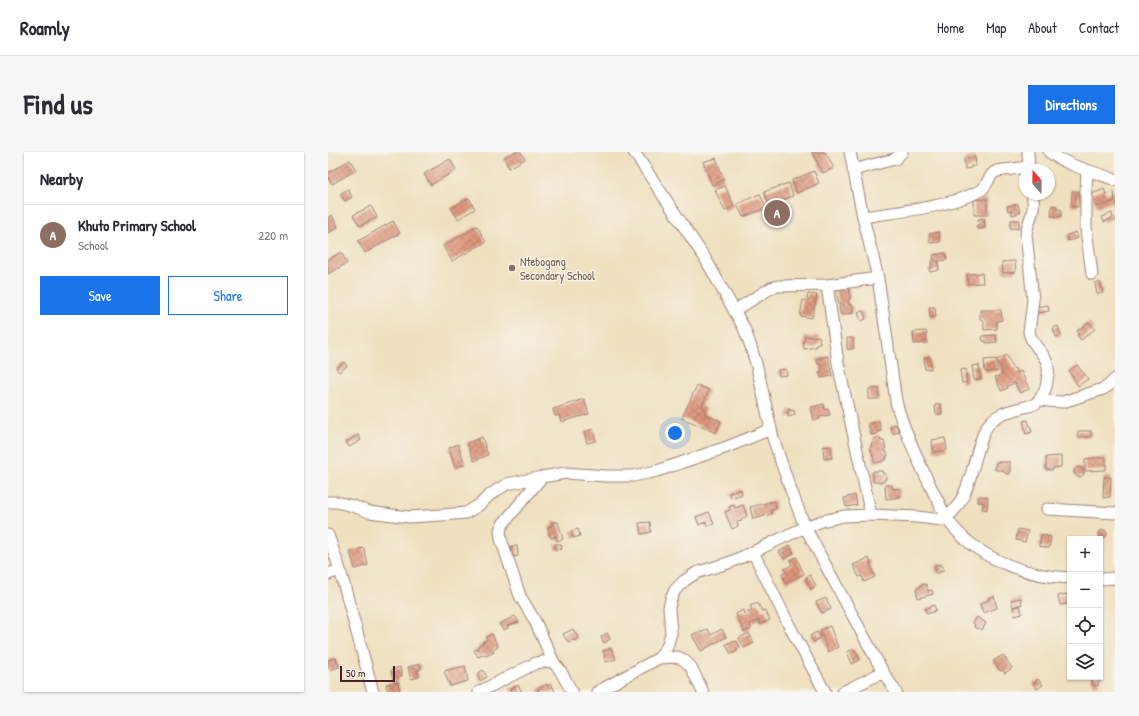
<!DOCTYPE html>
<meta charset="utf-8">
<style>
:root{--surface:#fff;--page:#f7f7f7;--text:#2b2b33;--muted:#7c7c81;--line:#e1e1e2;--accent:#1a73e8}
body{margin:0;font-family:"Patrick Hand",sans-serif;background:var(--page);color:var(--text)}
.controls{position:absolute;right:12px;bottom:12px;display:grid;overflow:hidden;border-radius:0px;box-shadow:0 1px 3px #0004}
.controls button{width:36px;height:36px;display:grid;place-items:center;padding:0;border:0;border-bottom:1px solid var(--line);background:var(--surface);color:var(--text);font:20px sans-serif}
.compass{position:absolute;left:691px;top:12px;width:36px;height:36px;border-radius:50%;background:var(--surface);box-shadow:0 1px 3px #0004;rotate:340deg}
.scale{position:absolute;left:12px;bottom:10px;width:55px;box-sizing:border-box;padding-left:4px;border:2px solid #4a1f2b;border-top:0;font-size:11px;line-height:14px;white-space:nowrap;color:#4a1f2b;-webkit-text-stroke:3px #f7f3e8;paint-order:stroke}
.you{position:absolute;left:347px;top:281px;width:14px;height:14px;margin:-10px;border:3px solid #fff;border-radius:50%;background:#1a73e8;box-shadow:0 0 0 6px #1a73e833}
.badge{display:grid;place-items:center;width:26px;height:26px;border-radius:50%;background:var(--accent);color:#fff;font-size:13px;font-weight:700}
.pin{position:absolute;translate:-50% -50%;border:2px solid #fff;box-shadow:0 1px 4px #0006}
.list{margin:0;padding:0;list-style:none}
h2{display:flex;justify-content:space-between;align-items:center;height:52px;margin:0;padding:0 16px;font-size:17px}
h2 small{font-size:13px;font-weight:400;color:var(--muted)}
.list li{display:grid;grid-template-columns:26px 1fr auto;gap:12px;align-items:center;box-sizing:border-box;height:60px;padding:0 16px;border-top:1px solid var(--line)}
.list b{display:block;font-size:15px;white-space:nowrap}
.list p{margin:0;font-size:13px;white-space:nowrap;color:var(--muted)}
.list em{font-size:13px;font-style:normal;color:var(--muted)}
.actions{display:flex;gap:8px;padding:12px 16px}
.actions a{flex:1;padding:9px 0;border:1px solid var(--accent);border-radius:0px;text-align:center;font-size:14px;color:var(--accent)}
.actions .main{background:var(--accent);color:#fff}
.icon{flex:none;width:22px;height:22px;fill:none;stroke:currentColor;stroke-width:2;stroke-linecap:round;stroke-linejoin:round}
.map{position:relative;flex:none;width:787px;height:540px;overflow:hidden;border-radius:0px}
header{display:flex;align-items:center;gap:24px;box-sizing:border-box;height:56px;padding:0 20px;background:var(--surface);border-bottom:1px solid var(--line)}
header strong{font-size:19px}
nav{display:flex;gap:22px;margin-inline-start:auto;font-size:14px}
.intro{display:flex;align-items:center;justify-content:space-between;box-sizing:border-box;height:96px;padding:0 24px}
h1{margin:0;font-size:28px}
.button{padding:10px 18px;border-radius:0px;background:var(--accent);color:#fff;font-size:14px;font-weight:700}
main{display:flex;gap:24px;padding:0 24px}
aside{flex:1;background:var(--surface);border-radius:0px;box-shadow:0 1px 3px #0004}
.map>svg:first-child{display:block}
</style>
<header>
<strong>Roamly</strong>
<nav><a>Home</a><a>Map</a><a>About</a><a>Contact</a></nav>
</header>
<div class="intro"><h1>Find us</h1><a class="button">Directions</a></div>
<main>
<aside>
<h2>Nearby<small></small></h2>
<ul class="list">
<li><span class="badge" style="background:#8d6e63">A</span><div><b>Khuto Primary School</b><p>School</p></div><em>220 m</em></li>
</ul>
<div class="actions"><a class="main">Save</a><a>Share</a></div>
</aside>
<div class="map">
<svg width="787" height="540" viewBox="0 0 787 540">
<defs>
<pattern id="building-cross-hatch" width="8" height="8" patternUnits="userSpaceOnUse"><rect width="8" height="8" fill="#df967e"/><path d="M0 0l8 8M0 8l8-8" fill="none" stroke="#b77a67"/></pattern>
</defs>
<rect width="100%" height="100%" fill="#f7f3e8"/>
<filter id="ink" filterUnits="userSpaceOnUse"><feTurbulence type="fractalNoise" baseFrequency=".025" numOctaves="2"/><feDisplacementMap in="SourceGraphic" scale="8" xChannelSelector="R" yChannelSelector="G"/><feConvolveMatrix kernelMatrix="1 2 1 2 8 2 1 2 1" color-interpolation-filters="sRGB"/></filter>
<filter id="wash" filterUnits="userSpaceOnUse"><feTurbulence type="fractalNoise" baseFrequency=".012" numOctaves="4" result="noise"/><feDisplacementMap in="SourceGraphic" scale="16" xChannelSelector="R" yChannelSelector="G"/><feGaussianBlur stdDeviation="0.9" result="paint"/><feColorMatrix in="noise" values="0 0 0 0 0 0 0 0 0 0 0 0 0 0 0 0 0 1.4 0 .05"/><feComposite in="paint" operator="in"/></filter>
<g filter="url(#wash)">
<rect width="100%" height="100%" fill="#efe0c0"/>
<g id="blocks">
<!-- building -->
<path fill="url(#building-cross-hatch)" d="M186,0H193L197,7L181,16L176,6Z
M484,0H497L506,16L495,21Z
M647,5L648,14H643V16L637,17L636,7Z
M388,6L396,28L384,33L375,10Z
M122,7L128,18L103,33L96,22Z
M22,8L28,18L4,32L0,25V21Z
M486,19L491,31L469,41L464,28Z
M461,31L465,44L441,53L436,40Z
M397,34L406,54L397,59L387,38Z
M20,37L24,45L17,49L12,42Z
M776,37L778,42L786,39L787,49L769,55L764,42Z
M744,39H751L750,55L743,54Z
M432,42L438,56L415,65L409,52Z
M141,46L147,57L130,67L123,56Z
M659,47V63H646V48Z
M690,52L692,61L684,63L683,58L680,59L679,54Z
M724,53L729,54V57L734,58L733,65L723,64Z
M43,54L49,65L32,74L25,63Z
M784,61L785,66L776,70L774,65Z
M4,63L10,75L0,81V65Z
M656,66L657,76L649,77L648,74L651,73L650,67Z
M683,68H691V77L682,76Z
M65,69L72,81L37,101L30,89Z
M149,74L158,90L124,109L115,94Z
M611,80L612,90L602,91L601,82Z
M748,80L750,86L740,89L739,83Z
M13,100L19,111L0,122V108Z
M618,101L619,108L610,109L611,118L602,120L601,116H604L603,110L606,108L605,103Z
M687,109L688,120L675,121L674,110Z
M654,121L655,131L640,132L639,122Z
M772,130L775,141L769,142L767,131Z
M521,136L522,147L520,148L521,153H524L525,161L513,163L511,155L517,154L516,152L511,153L508,138Z
M480,142L489,143L484,166L472,164L475,148L481,149L482,148L479,147Z
M720,153L721,159L710,161L708,155Z
M601,155H607L608,165H602Z
M652,158H673L674,168L669,169V177L656,178V169L652,167Z
M535,159L538,167L533,169L530,160Z
M761,170L767,177L753,188L749,183L751,182L749,179Z
M730,174L733,184L728,185L725,176Z
M598,179L599,191L586,192L585,180Z
M668,183L669,190L658,191V189H655L654,184Z
M476,184H480V185L491,184L492,192L488,193V195L476,197L475,189L477,188Z
M519,186H525V197H519Z
M679,203L685,217L687,216L689,221L693,219L701,237L692,241L687,231L679,234L680,236L673,239L667,225L675,222L669,208Z
M500,204L504,224L493,226L491,220H494L492,212H490L488,207Z
M602,205L603,217H597L596,206Z
M668,207L670,219L657,220L656,208Z
M16,210L19,214L11,220L8,216Z
M651,213L653,227L646,228L644,214Z
M749,213L760,227L750,234L741,219Z
M458,217L459,223L451,224L450,218Z
M638,217L639,230L634,231L632,218Z
M369,233L381,238L374,254L378,257L376,262L393,269L388,281L354,266Z
M551,236V247H541V237Z
M256,247L261,262L233,270L231,263L227,264L225,257Z
M496,252L497,258L500,257L502,263L491,265L492,267L486,268L483,255Z
M613,252L614,262H608L607,253Z
M460,257H462L463,259L466,258L467,263L460,265L459,261L461,260Z
M700,268L704,280L698,282L695,269Z
M551,269L553,279L549,280V282L543,283L540,272Z
M567,272L571,279L565,282L562,275Z
M265,277L268,289L259,291L256,280Z
M750,279H763V285H749Z
M30,283L33,288L21,295L18,290Z
M154,285L160,303L146,309L139,291Z
M552,285L553,289H556L558,297H556V299H558L560,304L558,305L559,307L555,308V309L547,311L542,295H544L543,292L546,291L545,287Z
M617,286L619,298L606,300L604,288Z
M130,292L137,312L127,316L121,296Z
M503,294L504,306L496,307L495,295Z
M733,304V315L725,316V318H718V305Z
M778,305V318L757,319V307Z
M668,310H682V322H678L674,318H667Z
M746 320a5 5 0 1 1 10 0a5 5 0 1 1-10 0Z
M545,319H554L555,322H558V327H556V330H545Z
M776,325H783L782,345L775,346Z
M557,333H564L565,337L571,336L572,345L558,347Z
M413,337L414,342L403,346L401,341Z
M527,343L529,353L518,355L516,346Z
M650,344L660,345L659,358L654,357L655,351L650,350Z
M447,349L448,357L443,358L444,362L425,367L422,355Z
M406,353L407,356L415,353L419,364L413,367L414,369L409,370L410,374L404,377L397,360L402,358L401,355Z
M381,360L386,372L379,374L378,370L371,373L368,365Z
M224,370H230L235,387L229,389L228,384L223,386L220,375L224,374Z
M322,370L323,380L313,382L311,371Z
M250,377L252,384L245,386L243,379Z
M690,377L700,379L697,390L688,388Z
M771 382a4 4 0 1 1 8 0a4 4 0 1 1-8 0Z
M713,383L723,385L721,396L711,394Z
M227,392H233L234,397L227,398Z
M462,393L466,401L456,407L451,400Z
M183,394H189L190,404L184,405Z
M36,396L40,413L27,417L22,399Z
M468,405L476,422L458,431L454,422L458,421L456,417L464,413L462,408Z
M541,406L543,412H542L547,425L536,430L534,424L531,425L525,413Z
M612,412V414H615V419H612V421H608L607,413Z
M482,423L488,434L483,437L477,426Z
M598,432L600,439L604,438L605,442L590,446L588,437L592,435V433Z
M739,442L741,452L732,453L730,444Z
M666,444L669,456L655,461L652,452L661,448L660,446Z
M498,446L503,457L494,461L488,450Z
M693,446L694,452L685,455L683,448Z
M430,451L434,459L437,458L442,468L432,472L431,468L422,472L423,477L416,480L408,462L415,458L416,462L424,458L422,454Z
M606,453L608,458H607V459L599,462L597,457Z
M692,454L694,462L686,464L685,455Z
M187,464L191,470L179,474L180,476L175,478L171,472Z
M649,465L658,471L654,478L651,476L650,477L646,475L647,473L645,471Z
M502,474L510,495L500,500L492,478Z
M245,477L250,486L246,489L245,487L240,490L235,482Z
M380,477L383,483L394,477L398,485L373,499L364,483L372,479L373,481Z
M489,480L493,485L486,490L482,484Z
M279,481L282,487L276,491L273,485Z
M421,481L426,491L416,496L411,486Z
M164,482L170,495L165,498L166,500L158,504L157,502L150,505L146,498L150,497V494L156,491L154,490L159,488L158,485Z
M405,489L406,490L409,489L412,496L408,497L409,499L403,502L398,492Z
M283,496L288,507L278,510L276,505L277,504L275,499Z
M526,497L532,508L524,512L519,500Z
M675,503L684,516L677,521L674,518L672,519L665,509Z
M8,506L11,515L2,518L1,515L0,516V508Z
M92,512L93,517L89,518L91,525L83,527L80,515Z
M137,514L140,529L122,534L116,519Z
M72,515L74,524L70,525V528L65,529L63,518Z
M155,518L159,525L152,529L149,522Z
M764,525H772L770,534L764,533L765,529H763Z
M710,527L715,533L709,537L705,532Z
M70,530L72,540H60L58,532Z
M219,532L220,534L223,532L227,539L225,540H208L211,538L210,537Z
M190,533L194,540H183L182,537Z"/>
</g>
</g>
<g filter="url(#ink)">
<use href="#blocks" fill-opacity="0" stroke="#9c8076" stroke-width="1"/>
<g fill="none" stroke-linecap="round" stroke-linejoin="round">
<defs>
<path id="minor" d="M306,0L377,106L416,176L422,192L429,215L445,286L460,330L477,375L555,520L568,540
M522,0L535,65L550,126L568,249C573,271 583,291 592,312C598,325 604,338 611,351C613,356 616,362 619,367C647,406 696,424 742,426
M700,0L701,18
M721,0C743,16 763,18 787,28
M525,18L567,7L574,0
M759,19L758,38V77L764,122
M535,65C573,59 617,56 652,39C660,35 660,22 669,19L700,15
M499,133L510,211L543,363
M406,159L443,136L450,134L499,133L550,126
M712,247L719,249L735,250L775,237L780,234L787,227
M214,325L175,372L172,378L173,387L192,444L207,469L226,511L232,518L244,540
M0,350H8L25,354L41,360L81,365L114,363L138,361L151,353L163,342L179,332L214,325L237,321L278,324H305L329,319L399,295L443,277
M719,357L787,361
M0,383L12,418L45,540
M425,400L461,473L497,540
M0,422L12,418
M772,427L787,426
M331,506L339,495L343,481L341,456L343,447L347,438L356,429L368,421L403,410L425,400L477,375L494,369L516,364L543,363L589,365L614,368C644,352 644,303 658,276C667,261 682,259 697,255C701,254 706,253 708,251C713,247 716,240 718,235C719,231 719,227 720,223C723,202 704,197 701,180L705,148L698,82C699,73 704,65 705,56C706,51 705,46 704,42
M151,540L208,511L221,509L226,511
M269,540L331,506L350,505L356,508L363,515L375,540
M515,540L555,520"/>
</defs>
<!-- minor casing -->
<use href="#minor" stroke="#9c8076" stroke-width="13"/>
<!-- minor -->
<use href="#minor" stroke="#fff" stroke-width="11"/>
</g>
</g>
<!-- markers -->
<circle fill="#8d6e63" stroke="#f7f3e8" stroke-width="1.5" cx="184" cy="116" r="4"/>
<g text-anchor="middle" dominant-baseline="central" stroke-width="3" stroke-linejoin="round" paint-order="stroke">
<!-- education labels -->
<g font-size="12" fill="#785e54" stroke="#f7f3e8" text-anchor="start">
<text x="192" y="109">Ntebogang<tspan x="192" dy="14">Secondary School</tspan></text>
</g>
</g>
</svg>
<div class="controls">
<button>+</button>
<button>−</button>
<button><svg class="icon" aria-label="locate" viewBox="0 0 24 24"><circle cx="12" cy="12" r="6"/><path d="M12 2v4M12 18v4M2 12h4M18 12h4"/></svg></button>
<button><svg class="icon" aria-label="layers" viewBox="0 0 24 24"><path d="M12 4l9 5-9 5-9-5zM3 14l9 5 9-5"/></svg></button>
</div>
<svg class="compass" viewBox="-18 -18 36 36"><path d="M0-13l5 13h-10z" fill="#e53935"/><path d="M0 13l5-13h-10z" fill="#7c7c81"/></svg>
<div class="scale">50 m</div>
<div class="you"></div>
<div class="pin badge" style="left:449px;top:61px;background:#8d6e63">A</div>
</div>
</main>
